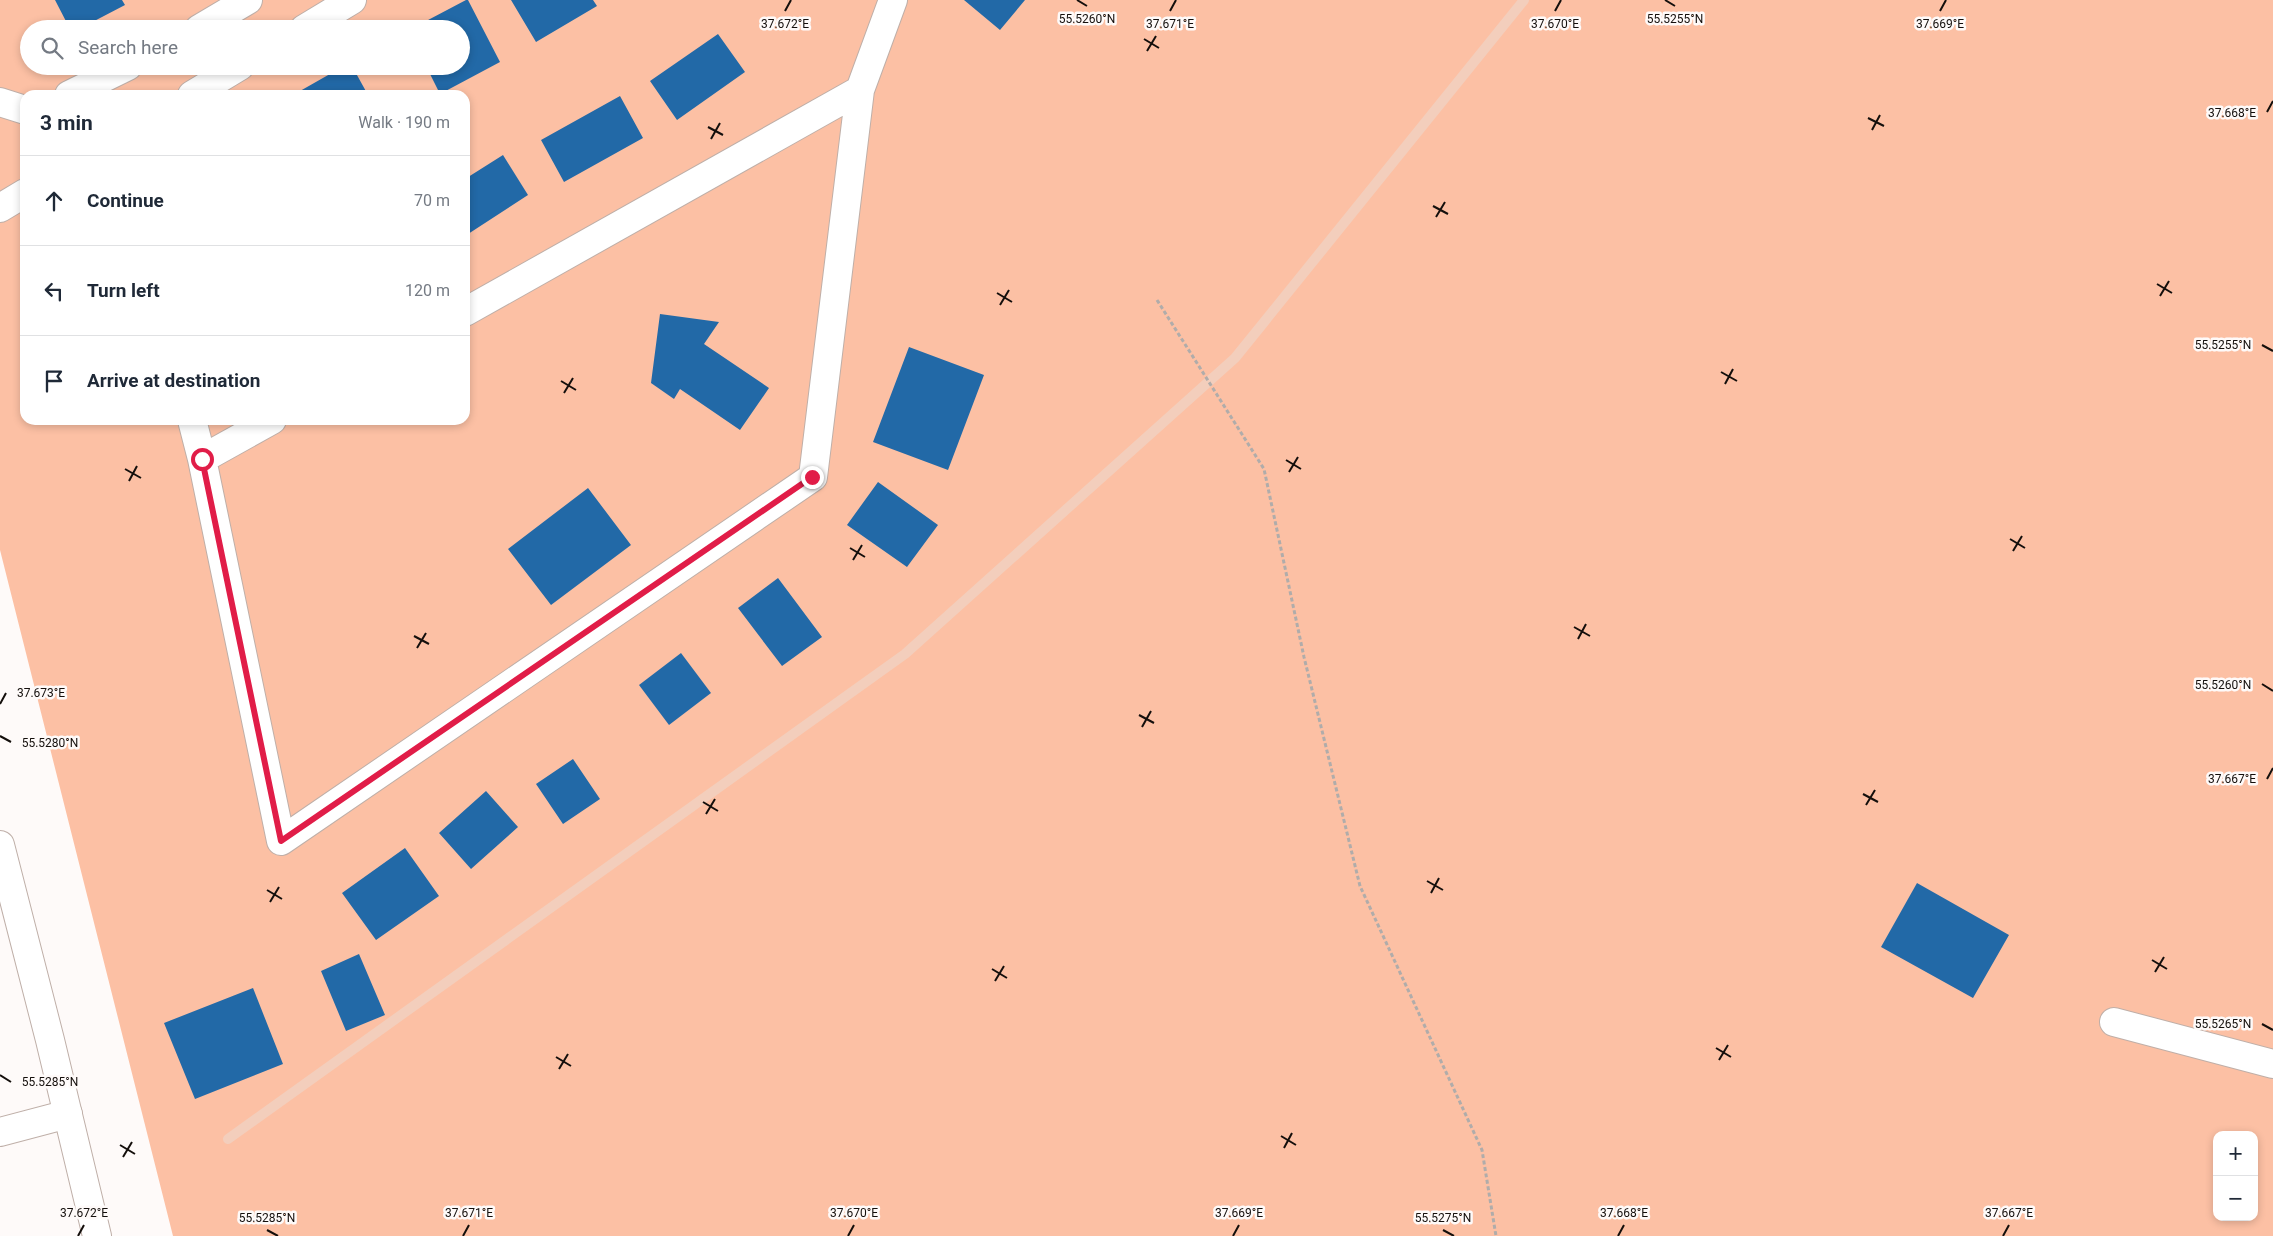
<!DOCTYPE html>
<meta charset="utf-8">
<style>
:root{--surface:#fff;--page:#f6f6f7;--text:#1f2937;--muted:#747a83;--line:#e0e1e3}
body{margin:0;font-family:Roboto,sans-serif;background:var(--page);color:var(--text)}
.controls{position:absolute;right:15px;bottom:15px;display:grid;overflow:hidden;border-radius:10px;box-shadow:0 2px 8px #0003}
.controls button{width:45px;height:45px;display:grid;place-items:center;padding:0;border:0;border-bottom:1px solid var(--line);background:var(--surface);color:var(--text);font:25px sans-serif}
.stop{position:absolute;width:15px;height:15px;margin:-11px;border:4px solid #e11d48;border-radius:50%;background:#fff}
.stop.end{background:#e11d48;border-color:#fff;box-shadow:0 1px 5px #0008}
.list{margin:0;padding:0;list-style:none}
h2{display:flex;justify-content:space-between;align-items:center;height:65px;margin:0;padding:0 20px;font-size:21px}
h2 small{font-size:16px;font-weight:400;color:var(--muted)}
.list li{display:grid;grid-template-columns:32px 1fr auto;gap:15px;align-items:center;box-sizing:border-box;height:90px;padding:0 20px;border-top:1px solid var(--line)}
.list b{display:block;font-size:19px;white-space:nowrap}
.list em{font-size:16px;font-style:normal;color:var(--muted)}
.icon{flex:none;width:28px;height:28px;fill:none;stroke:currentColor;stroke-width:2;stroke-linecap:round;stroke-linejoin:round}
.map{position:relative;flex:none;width:2273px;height:1236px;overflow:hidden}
.search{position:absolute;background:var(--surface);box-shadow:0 2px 8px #0003;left:20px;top:20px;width:450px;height:55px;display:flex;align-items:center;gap:12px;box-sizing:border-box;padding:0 18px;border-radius:28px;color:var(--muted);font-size:19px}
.panel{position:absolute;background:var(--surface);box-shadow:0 2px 8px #0003;left:20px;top:90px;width:450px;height:335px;border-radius:15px}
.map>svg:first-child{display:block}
</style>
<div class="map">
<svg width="2273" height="1236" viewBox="0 0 2273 1236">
<rect width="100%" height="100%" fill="#fefaf9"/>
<!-- green -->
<path fill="#fcc0a4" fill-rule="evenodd" d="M0,0H2273V1236H173L0,550ZM29,29H461V66H29ZM25,95H465V420H25ZM2217,1135H2254V1217H2217Z"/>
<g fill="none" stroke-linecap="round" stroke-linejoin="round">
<!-- stream -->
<path stroke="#f3cebc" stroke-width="10" d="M228,1139L905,654L1235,358L1524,0"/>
</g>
<!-- building -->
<path fill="#2269a7" d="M55,0H122L125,5L79,29H70Z
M466,0H468L500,62L440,94L426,66H461V29H411Z
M511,0H593L597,6L536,42Z
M964,0H1025L1000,30Z
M718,34L745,72L677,120L650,81Z
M344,66H352L368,95H293Z
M620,96L643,138L564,182L541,140Z
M503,155L528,195L465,236V179Z
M660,314L719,322L704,344L769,388L740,430L680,389L674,399L651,383Z
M909,347L984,375L948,470L873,442Z
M878,482L938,525L907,567L847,525Z
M588,488L631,545L551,605L508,549Z
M778,578L822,637L782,666L738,608Z
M681,653L711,693L669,725L639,685Z
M573,759L600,799L563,824L536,784Z
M486,791L518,827L471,869L439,833Z
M405,848L439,896L376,940L342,893Z
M1917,883L2009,935L1973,998L1881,947Z
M359,954L385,1015L346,1031L321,971Z
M253,988L283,1064L195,1099L164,1023Z"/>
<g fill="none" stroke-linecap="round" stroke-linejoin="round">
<defs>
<path id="minor" d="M199,29L248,0
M304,29L352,0
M69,95L128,66
M192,95L240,66
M0,102L25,110
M0,208L25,193
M465,312L860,90
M192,420L202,459L281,841L813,477L860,90L893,0
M202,459L272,420
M2114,1022L2273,1064
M0,1132L68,1114"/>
<path id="major" d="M0,845L50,1040L97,1236"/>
</defs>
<!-- minor casing -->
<use href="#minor" stroke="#bfafa8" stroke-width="30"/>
<!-- major casing -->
<use href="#major" stroke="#bfafa8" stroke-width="30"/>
<!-- path -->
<path stroke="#b0acaa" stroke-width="3" stroke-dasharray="4 2.5" stroke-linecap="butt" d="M1157,300L1264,469L1304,657L1360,886L1482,1150L1496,1236"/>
<!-- minor -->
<use href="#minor" stroke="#fff" stroke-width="28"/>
<!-- major -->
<use href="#major" stroke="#fff" stroke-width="28"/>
</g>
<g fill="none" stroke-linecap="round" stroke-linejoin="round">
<!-- route -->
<path stroke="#e11d48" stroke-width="6" d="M202,459L281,841L812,477"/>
</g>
<!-- ticks -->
<path fill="none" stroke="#140f0c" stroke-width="2" d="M1077,0L1087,6M1665,0L1675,6M785,11L791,0M1170,11L1176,0M1555,11L1561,0M1940,11L1946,0M1144,39L1159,48M1147,51L1156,36M2267,112L2273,101M1868,118L1884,126M708,127L723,135M1872,130L1880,115M711,139L720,123M1433,206L1448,214M1436,217L1445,202M2157,284L2172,293M997,293L1012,302M2160,296L2169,281M1000,305L1009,290M2262,345L2273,351M1721,372L1737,381M561,381L576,390M1725,384L1733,369M564,393L573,378M1286,460L1301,469M125,469L141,478M1289,472L1298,457M129,481L137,466M2010,539L2025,548M850,548L865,557M2013,551L2022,536M853,560L862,545M1574,627L1590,636M414,636L429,644M1578,639L1586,624M417,648L426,633M2262,684L2273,691M0,704L6,693M1139,715L1154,723M1142,727L1151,711M0,736L11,742M2267,779L2273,768M1863,794L1878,802M703,802L718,811M1866,805L1875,790M706,814L715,799M1427,881L1443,890M267,890L282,899M1431,893L1439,878M270,902L279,887M2152,960L2167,969M992,969L1007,978M2155,972L2164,957M995,981L1004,966M2262,1024L2273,1030M1716,1048L1731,1057M556,1057L571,1066M1719,1060L1728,1045M559,1069L568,1054M0,1075L11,1082M1281,1136L1296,1145M120,1145L135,1154M1284,1148L1292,1133M123,1157L132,1142M267,1230L278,1236M1443,1230L1454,1236M78,1236L84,1225M463,1236L469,1225M848,1236L854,1225M1233,1236L1239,1225M1618,1236L1624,1225M2003,1236L2009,1225"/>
<g font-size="12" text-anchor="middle" fill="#140f0c" stroke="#fefaf9" stroke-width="5" stroke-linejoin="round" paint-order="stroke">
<text x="1087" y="23">55.5260°N</text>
<text x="1675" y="23">55.5255°N</text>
<text x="785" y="28">37.672°E</text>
<text x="1170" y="28">37.671°E</text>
<text x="1555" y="28">37.670°E</text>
<text x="1940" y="28">37.669°E</text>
<text x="2232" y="117">37.668°E</text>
<text x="2223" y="349">55.5255°N</text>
<text x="2223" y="689">55.5260°N</text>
<text x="41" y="697">37.673°E</text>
<text x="50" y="747">55.5280°N</text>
<text x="2232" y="783">37.667°E</text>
<text x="2223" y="1028">55.5265°N</text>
<text x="50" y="1086">55.5285°N</text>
<text x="84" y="1217">37.672°E</text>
<text x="469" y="1217">37.671°E</text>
<text x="854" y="1217">37.670°E</text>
<text x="1239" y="1217">37.669°E</text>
<text x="1624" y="1217">37.668°E</text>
<text x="2009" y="1217">37.667°E</text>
<text x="267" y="1222">55.5285°N</text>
<text x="1443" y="1222">55.5275°N</text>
</g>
</svg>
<div class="controls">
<button>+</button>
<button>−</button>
</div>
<div class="stop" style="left:202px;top:459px"></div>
<div class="stop end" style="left:812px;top:477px"></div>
<div class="search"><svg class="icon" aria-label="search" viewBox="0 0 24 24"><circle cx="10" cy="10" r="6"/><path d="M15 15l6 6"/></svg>Search here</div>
<section class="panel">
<h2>3 min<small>Walk · 190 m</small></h2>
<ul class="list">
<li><svg class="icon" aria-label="ahead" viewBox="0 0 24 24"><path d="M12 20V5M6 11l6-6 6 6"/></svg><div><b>Continue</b></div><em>70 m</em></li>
<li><svg class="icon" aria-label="left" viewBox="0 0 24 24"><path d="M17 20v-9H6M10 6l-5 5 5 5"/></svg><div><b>Turn left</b></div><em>120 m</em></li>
<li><svg class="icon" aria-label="arrive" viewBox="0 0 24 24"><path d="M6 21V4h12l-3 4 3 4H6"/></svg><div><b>Arrive at destination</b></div></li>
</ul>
</section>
</div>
